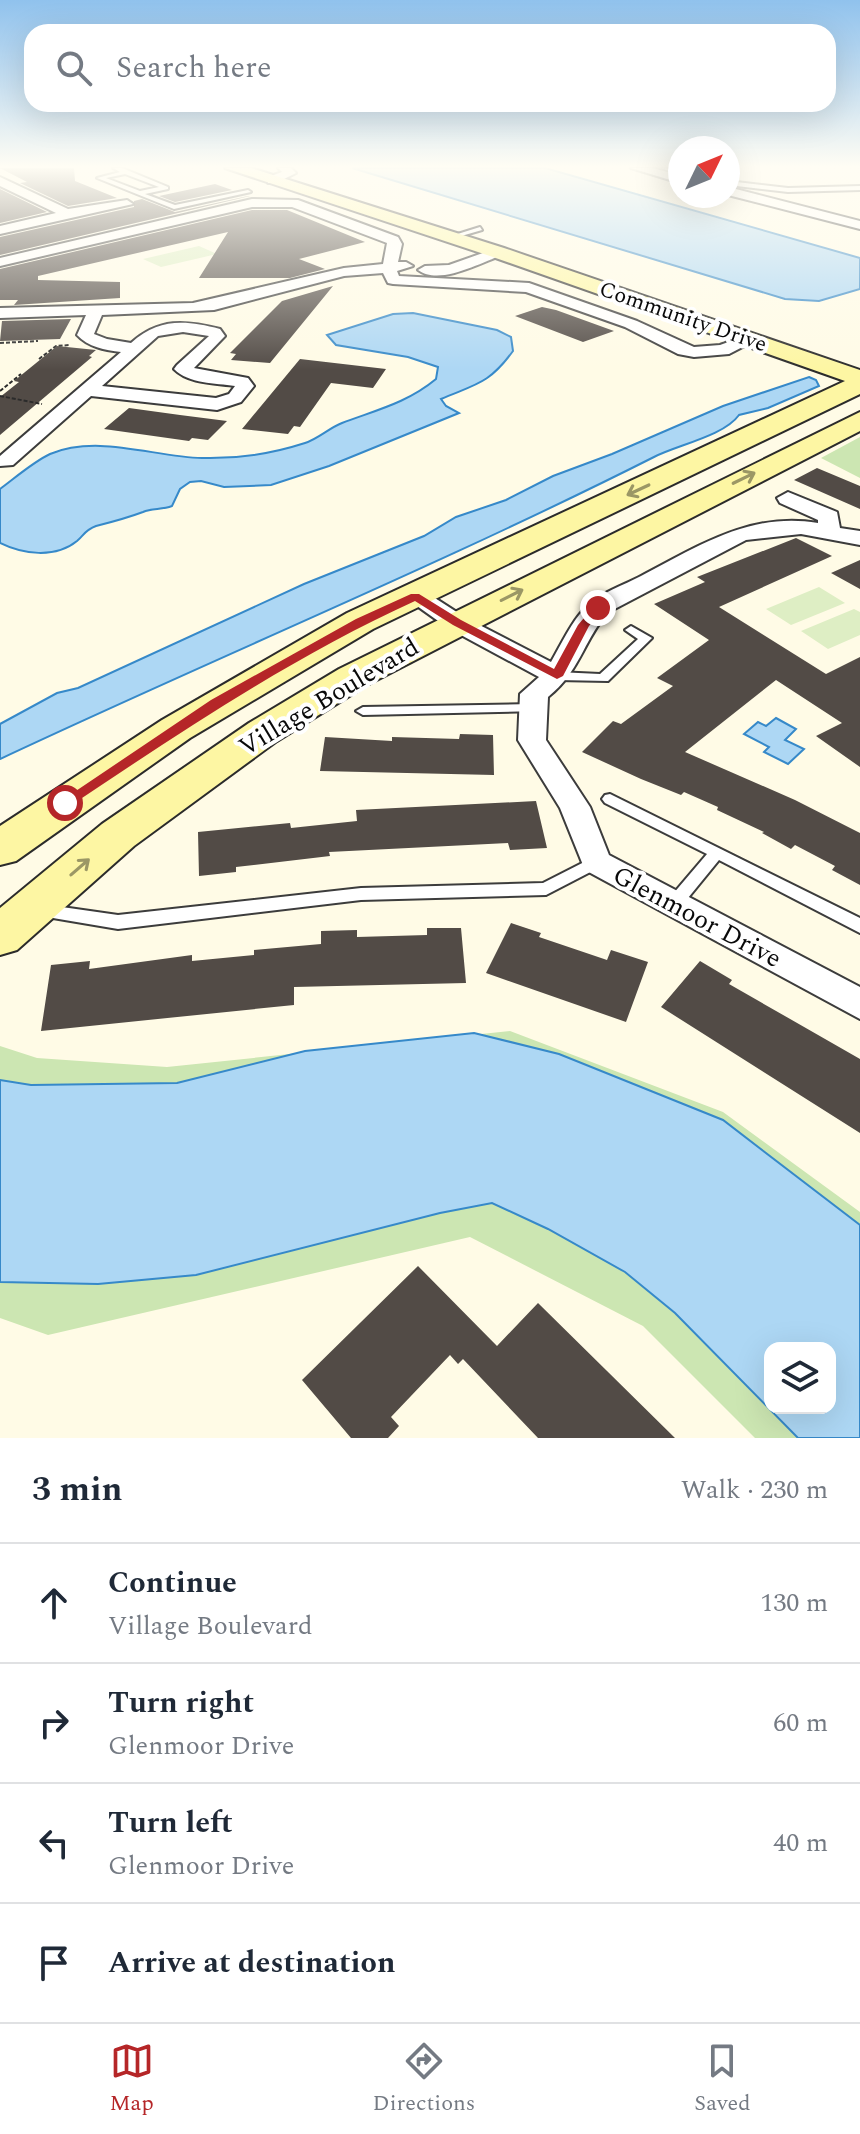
<!DOCTYPE html>
<meta charset="utf-8">
<style>
:root{--surface:#fff;--page:#f6f6f7;--text:#1f2937;--muted:#747a83;--line:#e0e1e3;--accent:#b52628}
body{margin:0;font-family:Spectral,serif;background:var(--page);color:var(--text)}
.controls{position:absolute;right:24px;bottom:24px;display:grid;overflow:hidden;border-radius:16px;box-shadow:0 8px 32px #0002}
.controls button{width:72px;height:72px;display:grid;place-items:center;padding:0;border:0;border-bottom:2px solid var(--line);background:var(--surface);color:var(--text);font:40px sans-serif}
.compass{position:absolute;left:668px;top:136px;width:72px;height:72px;border-radius:50%;background:var(--surface);box-shadow:0 8px 32px #0002;rotate:47deg}
.stop{position:absolute;width:24px;height:24px;margin:-18px;border:6px solid #b52628;border-radius:50%;background:#fff}
.stop.end{background:#b52628;border-color:#fff;box-shadow:0 2px 8px #0008}
.list{margin:0;padding:0;list-style:none}
h2{display:flex;justify-content:space-between;align-items:center;height:104px;margin:0;padding:0 32px;font-size:34px}
h2 small{font-size:26px;font-weight:400;color:var(--muted)}
.list li{display:grid;grid-template-columns:52px 1fr auto;gap:24px;align-items:center;box-sizing:border-box;height:120px;padding:0 32px;border-top:2px solid var(--line)}
.list b{display:block;font-size:30px;white-space:nowrap}
.list p{margin:0;font-size:26px;white-space:nowrap;color:var(--muted)}
.list em{font-size:26px;font-style:normal;color:var(--muted)}
.icon{flex:none;width:44px;height:44px;fill:none;stroke:currentColor;stroke-width:2;stroke-linecap:round;stroke-linejoin:round}
.map{position:relative;flex:none;width:860px;height:1438px;overflow:hidden}
.search{position:absolute;background:var(--surface);box-shadow:0 8px 32px #0002;left:24px;right:24px;top:24px;height:88px;display:flex;align-items:center;gap:20px;box-sizing:border-box;padding:0 28px;border-radius:24px;color:var(--muted);font-size:30px}
.sheet{height:584px;background:var(--surface)}
nav{display:flex;justify-content:space-around;align-items:center;box-sizing:border-box;height:112px;border-top:2px solid var(--line);background:var(--surface);font-size:22px;color:var(--muted)}
nav a{display:grid;justify-items:center;gap:4px}
nav .on{color:var(--accent)}
.map>svg:first-child{display:block}
</style>
<div class="map">
<svg width="860" height="1438" viewBox="0 0 860 1438">
<rect width="100%" height="100%" fill="#fffbe6"/>
<!-- green -->
<path fill="#cce6b2" fill-rule="evenodd" d="M860,437V478L821,458Z
M510,1031L723,1112L860,1212V1438H755L643,1326L470,1237L48,1335L0,1318V1046L37,1058L167,1067ZM770,1348H830V1408H770Z"/>
<!-- pitch -->
<path fill="#deeec4" d="M199,246L217,254L161,267L143,259Z
M819,587L845,603L791,625L766,609Z
M854,609L860,612V635L828,649L801,631Z"/>
<!-- water -->
<path fill="#add7f4" stroke="#3689c9" stroke-width="2" fill-rule="evenodd" d="M352,168H545L860,258V289L819,301L785,299Z
M413,313L497,330L511,337L513,351C489,384 476,384 441,399L446,406L459,413L329,466L271,485L224,487L201,481L190,482L180,489L172,506C162,510 152,508 143,512C127,518 112,522 96,526C85,530 84,535 77,541C55,559 22,554 0,543V489C15,478 33,462 50,454C98,434 154,457 202,458C238,459 271,454 305,443C318,439 329,428 342,423C376,410 407,403 436,379L438,367L408,357L336,345L327,335L393,314Z
M809,377L816,380L819,386L768,408L739,415C724,436 677,445 654,457C440,565 217,657 0,759V724L57,693L78,688L304,584L424,536L456,517L506,500L553,476L612,454L723,406Z
M776,718L796,729L785,740L804,749L788,764L764,752L769,747L744,734L758,722L766,726Z
M474,1033L559,1054L723,1120L860,1225V1438H798L675,1313L625,1272L548,1229L492,1203L440,1213L196,1275L98,1284L0,1282V1080L31,1085L177,1083L305,1051ZM770,1348H830V1408H770Z"/>
<!-- building -->
<path fill="#524b46" d="M0,168H74L75,181L117,198L68,206L20,183L27,182Z
M215,184L232,190L175,202L159,196Z
M0,189L47,212L0,223Z
M248,196H250L0,255V237L134,207V201L142,199L175,212Z
M252,210H287L365,242L299,259L325,269L290,278H199L228,232L38,276V280L120,282V298L14,305L18,300H0V269Z
M333,286L270,363L231,360L236,354L230,353L282,301Z
M542,307L556,310L614,331L583,342L515,316Z
M71,319L60,339L0,341L2,321Z
M57,346L96,350L89,356L92,357L0,435V397L19,382L14,381Z
M300,359L386,369L373,388L331,383L300,427L294,426L288,434L242,429Z
M129,408L180,415L227,421L208,440L192,438L189,441L104,429Z
M817,468L860,486V509L794,480Z
M796,538L832,556L719,607L826,674L860,657V767L816,736L842,723L776,680L685,752L795,800L860,833V885L832,870L835,866L795,845L791,849L762,833L764,832L717,810L718,807L684,792L681,795L641,779L582,752L613,721L621,724L673,686L657,678L709,640L654,604L705,582L697,577Z
M860,560V589L831,573Z
M460,734L493,735L494,775L320,771L325,737L392,741V737L459,739Z
M536,801L547,848L510,850L508,843L329,852L330,856L236,867V872L199,876L198,832L290,823L291,828L357,821L356,810Z
M511,923L541,933L539,937L607,960L611,950L648,962L626,1022L486,973Z
M427,928H461L466,983L294,987V1005L41,1031L51,965L90,961L89,969L192,955V961L254,955V950L321,944V931L357,930V937L427,935Z
M700,961L732,980L729,984L860,1059V1133L661,1007Z
M418,1266L497,1346L538,1303L675,1438H538L463,1359L458,1364L450,1355L391,1417L399,1426L388,1438H351L302,1380Z"/>
<g fill="none" stroke-linecap="round" stroke-linejoin="round">
<defs>
<path id="lane" d="M113,168H122L168,187V189L145,194L175,205L248,190L251,192L174,209L97,178L120,172ZM125,174L159,187L140,191L106,178Z
M662,168L680,170V174L663,169Z
M728,181L788,188L860,186V190L788,192L728,185Z
M480,227L482,230L451,239L448,237Z
M631,626L652,638L608,681L557,680L550,676L557,672L600,674L638,639L625,630Z
M533,704L538,705L540,708L538,711L363,715L356,711L363,707Z
M610,794L860,918V933L719,860L679,909L673,911L667,909L665,905L667,901L707,854L605,803L602,799L605,795Z
M596,856L602,858L604,862L602,866L546,895L361,900L118,929L41,916L35,915L33,910L35,905L41,904L118,915L361,888L543,883Z"/>
<path id="street" d="M278,168H291L296,173L276,183H268V177L282,172Z
M631,168H652L680,175V183Z
M0,177L68,209L127,200L133,204L0,234V226L56,213L0,186Z
M728,187L860,221V229L728,195Z
M252,199L298,200L398,237L402,244L398,262H406L413,266L397,271L399,276L529,283L637,321L694,347L720,345L748,335L756,340L729,354L694,357L678,354L625,327L526,292L393,284L388,283L383,273L344,276L214,310L102,315L94,334L107,339L131,343C159,318 185,320 220,329L225,336L194,368L248,378L254,386L241,402L217,410L91,396L13,465L0,466V456L121,352C105,350 88,347 77,335L86,315L0,318V308L193,303L344,268L383,264L387,243L292,207H252L0,266V258ZM183,332L209,336L177,365L174,369C189,384 215,383 235,386L229,394L216,398L102,386L158,336Z
M497,248L504,252L502,255C480,263 439,286 418,270L425,266L449,265Z
M788,492L837,512L840,528L860,531V545L801,534L746,540L607,613C582,644 580,671 548,697L546,740L590,807L609,855L860,987V1019L585,870L560,808L518,740L520,694L539,677L448,628L403,596L406,591H424L466,618L551,662C562,643 571,622 587,606C600,593 624,585 641,576C697,547 751,511 818,523V520L780,503L777,498Z"/>
<path id="secondary" d="M225,168H251L504,248L860,370V394L373,629L190,738L16,861L0,865V826L162,720L347,613L845,381L490,256Z
M860,412V431L367,685L277,741L134,846L17,950L0,955V908L102,824L249,723L339,669Z"/>
</defs>
<!-- lane casing -->
<use href="#lane" stroke="#3c3c3c" stroke-width="4"/>
<!-- street casing -->
<use href="#street" stroke="#3c3c3c" stroke-width="4"/>
<!-- secondary casing -->
<use href="#secondary" stroke="#2b2b2b" stroke-width="4"/>
<!-- path -->
<path stroke="#2b2b2b" stroke-width="2" stroke-dasharray="4 2" stroke-linecap="butt" d="M0,343L38,341
M39,359L56,346L70,345
M0,391L21,374
M0,396L42,404"/>
<!-- lane -->
<use href="#lane" fill="#fff" fill-rule="evenodd"/>
<!-- street -->
<use href="#street" fill="#fff" fill-rule="evenodd"/>
<!-- secondary -->
<use href="#secondary" fill="#fdf6a3" fill-rule="evenodd"/>
</g>
<!-- one-way arrows -->
<defs><path id="oneway-shaft" d="M-6 0H5M1.5-3L5.5 0L1.5 3" fill="none" stroke-width="1.6" stroke-linecap="round" stroke-linejoin="round" transform="scale(2)"/></defs>
<g stroke="#9b9765">
<use href="#oneway-shaft" transform="translate(744 478) rotate(-26)"/>
<use href="#oneway-shaft" transform="translate(638 490) rotate(155)"/>
<use href="#oneway-shaft" transform="translate(512 595) rotate(-27)"/>
<use href="#oneway-shaft" transform="translate(80 867) rotate(-41)"/>
</g>
<!-- sky -->
<linearGradient id="sky" x2="0" y2="1"><stop stop-color="#90c2ed"/><stop offset="0.45" stop-color="#fffdf4"/><stop offset="1" stop-color="#fffdf4" stop-opacity="0"/></linearGradient>
<rect width="860" height="370" fill="url(#sky)"/>
<!-- route -->
<path fill="#b52628" d="M411,594H419L461,620L554,669L578,625L594,606L604,608L589,626L563,676L557,679L453,625L415,601C292,657 181,732 70,806L65,807L58,803L211,700L356,619Z"/>
<g text-anchor="middle" dominant-baseline="central" stroke-width="8" stroke-linejoin="round" paint-order="stroke">
<!-- far-street labels -->
<g font-size="22" fill="#090909" stroke="#fff">
<text transform="translate(683 317) rotate(19)">Community Drive</text>
</g>
<!-- street labels -->
<g font-size="26" fill="#090909" stroke="#fff">
<text transform="translate(329 697) rotate(-31)">Village Boulevard</text>
<text transform="translate(697 917) rotate(28)">Glenmoor Drive</text>
</g>
</g>
</svg>
<div class="controls">
<button><svg class="icon" aria-label="layers" viewBox="0 0 24 24"><path d="M12 4l9 5-9 5-9-5zM3 14l9 5 9-5"/></svg></button>
</div>
<svg class="compass" viewBox="-18 -18 36 36"><path d="M0-13l5 13h-10z" fill="#e53935"/><path d="M0 13l5-13h-10z" fill="#747a83"/></svg>
<div class="stop" style="left:65px;top:803px"></div>
<div class="stop end" style="left:598px;top:608px"></div>
<div class="search"><svg class="icon" aria-label="search" viewBox="0 0 24 24"><circle cx="10" cy="10" r="6"/><path d="M15 15l6 6"/></svg>Search here</div>
</div>
<section class="sheet">
<h2>3 min<small>Walk · 230 m</small></h2>
<ul class="list">
<li><svg class="icon" aria-label="ahead" viewBox="0 0 24 24"><path d="M12 20V5M6 11l6-6 6 6"/></svg><div><b>Continue</b><p>Village Boulevard</p></div><em>130 m</em></li>
<li><svg class="icon" aria-label="right" viewBox="0 0 24 24"><path d="M7 20v-9h11M14 6l5 5-5 5"/></svg><div><b>Turn right</b><p>Glenmoor Drive</p></div><em>60 m</em></li>
<li><svg class="icon" aria-label="left" viewBox="0 0 24 24"><path d="M17 20v-9H6M10 6l-5 5 5 5"/></svg><div><b>Turn left</b><p>Glenmoor Drive</p></div><em>40 m</em></li>
<li><svg class="icon" aria-label="arrive" viewBox="0 0 24 24"><path d="M6 21V4h12l-3 4 3 4H6"/></svg><div><b>Arrive at destination</b></div></li>
</ul>
</section>
<nav>
<a class="on"><svg class="icon" aria-label="map" viewBox="0 0 24 24"><path d="M3 6l6-2 6 2 6-2v14l-6 2-6-2-6 2zM9 4v14M15 6v14"/></svg>Map</a>
<a><svg class="icon" aria-label="directions" viewBox="0 0 24 24"><path d="M12 3l9 9-9 9-9-9zM9 14v-3h6M13 9l2 2-2 2"/></svg>Directions</a>
<a><svg class="icon" aria-label="saved" viewBox="0 0 24 24"><path d="M7 4h10v16l-5-4-5 4z"/></svg>Saved</a>
</nav>
